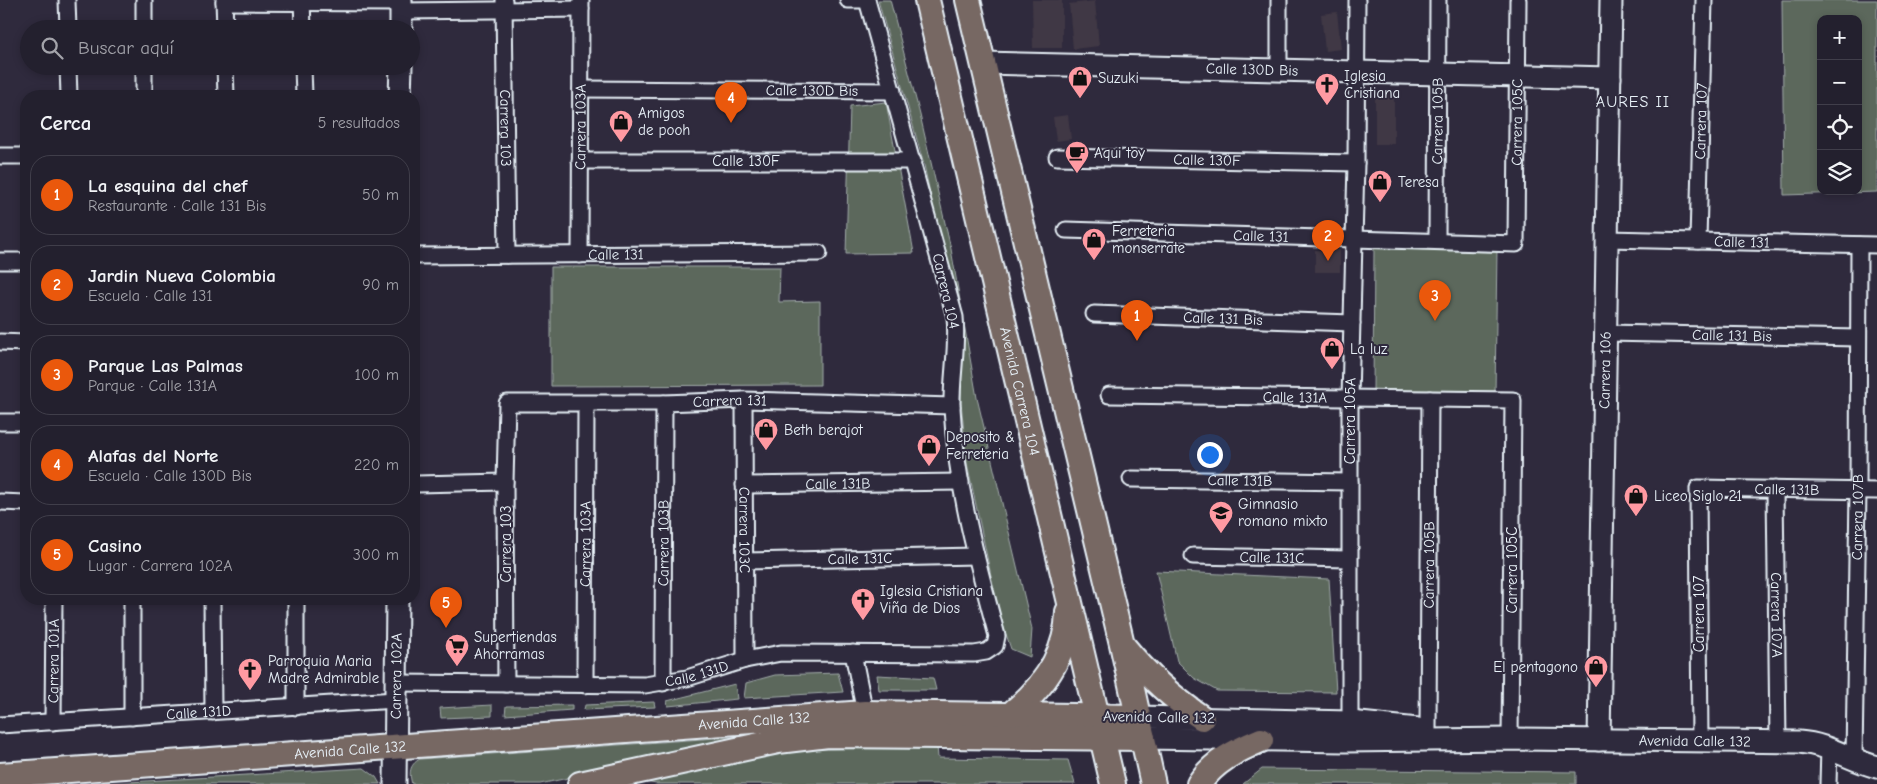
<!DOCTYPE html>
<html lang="es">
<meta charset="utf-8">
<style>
:root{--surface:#23202e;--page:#2f2d3a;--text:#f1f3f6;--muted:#a3a3aa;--line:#403e4a;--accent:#ea580c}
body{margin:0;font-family:"Comic Neue",sans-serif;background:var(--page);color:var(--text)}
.controls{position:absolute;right:15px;top:15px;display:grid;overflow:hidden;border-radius:10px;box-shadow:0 2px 8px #0003}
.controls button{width:45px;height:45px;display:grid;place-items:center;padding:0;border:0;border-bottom:1px solid var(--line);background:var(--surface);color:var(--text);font:25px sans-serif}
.you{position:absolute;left:1209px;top:454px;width:18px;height:18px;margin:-12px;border:4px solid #fff;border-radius:50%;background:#1a73e8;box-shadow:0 0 0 8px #1a73e833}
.badge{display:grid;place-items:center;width:32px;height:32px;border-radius:50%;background:var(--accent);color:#fff;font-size:16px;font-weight:700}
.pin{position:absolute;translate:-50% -41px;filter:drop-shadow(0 1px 2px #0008)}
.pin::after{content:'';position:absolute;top:26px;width:18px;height:15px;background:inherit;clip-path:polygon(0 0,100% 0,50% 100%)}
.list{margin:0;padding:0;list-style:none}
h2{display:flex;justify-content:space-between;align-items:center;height:65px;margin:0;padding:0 20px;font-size:21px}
h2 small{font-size:16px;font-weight:400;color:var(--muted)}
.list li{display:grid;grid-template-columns:32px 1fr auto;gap:15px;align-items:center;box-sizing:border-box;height:80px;margin:0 10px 10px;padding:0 10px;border:1px solid var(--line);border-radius:20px}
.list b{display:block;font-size:19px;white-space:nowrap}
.list p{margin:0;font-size:16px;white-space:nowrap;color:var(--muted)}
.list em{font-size:16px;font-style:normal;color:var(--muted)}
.icon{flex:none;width:28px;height:28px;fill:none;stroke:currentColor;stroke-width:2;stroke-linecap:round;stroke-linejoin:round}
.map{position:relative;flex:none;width:1877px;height:784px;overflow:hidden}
.search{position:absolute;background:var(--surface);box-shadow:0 2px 8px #0003;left:20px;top:20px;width:400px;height:55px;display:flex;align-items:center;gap:12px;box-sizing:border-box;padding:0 18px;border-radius:28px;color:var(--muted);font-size:19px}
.panel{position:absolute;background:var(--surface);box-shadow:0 2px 8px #0003;left:20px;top:90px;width:400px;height:515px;border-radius:20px}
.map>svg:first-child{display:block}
</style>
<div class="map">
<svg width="1877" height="784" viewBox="0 0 1877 784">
<rect width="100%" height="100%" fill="#2f2a3d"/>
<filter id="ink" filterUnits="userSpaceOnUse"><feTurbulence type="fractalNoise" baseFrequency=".02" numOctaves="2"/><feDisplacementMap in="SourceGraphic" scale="10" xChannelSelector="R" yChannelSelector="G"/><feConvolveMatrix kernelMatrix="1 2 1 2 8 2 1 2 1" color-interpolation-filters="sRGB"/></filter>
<g filter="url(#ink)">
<!-- built -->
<path fill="#403844" d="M1032,0H1062V48H1033Z
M1095,1L1099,46L1073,49L1069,4Z
M1337,12L1341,49L1325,51L1321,14Z
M1375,91H1394V144H1375Z
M1068,115L1071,139L1056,141L1053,117Z
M1315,250H1340V272H1315Z"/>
<!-- green -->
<path fill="#5c685c" stroke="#a2acaa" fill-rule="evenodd" d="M878,0H890L920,115L951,249L977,398L1032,629L1030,657L1011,649L999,613L967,463L961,402V339L924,165Z
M1782,0H1877V192L1784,195ZM1821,19H1858V191H1821Z
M886,102L914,253L846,254L850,106Z
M1374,248H1497L1495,394L1373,393Z
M551,267H780L779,302L820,301V385L551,386Z
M1156,571L1329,579L1336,692L1217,691L1194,678L1177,661Z
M838,673L843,692L744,698L746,683L775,675Z
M877,675L933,678L936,690H879Z
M735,684L737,699L668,706L667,701Z
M654,702L655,707L584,710L585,705Z
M492,705V716L441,718L440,708Z
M572,705V710L505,715L506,706Z
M773,734L540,784H412C409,773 409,765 420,759Z
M937,746L938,758L1068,760L1075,784H657L643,782L749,757L797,750Z
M364,768L376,777L380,784H96Z
M1262,769L1576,772V784H1243Z"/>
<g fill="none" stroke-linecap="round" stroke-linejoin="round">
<defs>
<g id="street">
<path d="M67,0L68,29"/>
<path d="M144,0V29"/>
<path d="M224,0L225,29"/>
<path d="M302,0L303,29"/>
<path id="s1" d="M504,0L507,255"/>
<path d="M848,0H867"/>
<path d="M1279,0V70"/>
<path d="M224,2L401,3"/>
<path d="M401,11L581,9"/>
<path d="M68,66L69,96"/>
<path d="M144,66V96"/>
<path d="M225,66L226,96"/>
<path d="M303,66L304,96"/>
<path id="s2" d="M581,89L893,91"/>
<path d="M0,156H26"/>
<path id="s3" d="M1057,157L1356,163"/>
<path id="s4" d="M580,161H913"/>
<path id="s5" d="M1066,230L1516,244L1518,0"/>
<path id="s6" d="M1607,239L1877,245"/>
<path id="s7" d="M1437,241L1438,0"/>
<path id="s8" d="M1698,241L1704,0"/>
<path id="s9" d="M580,255L581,0"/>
<path id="s10" d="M414,256L819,253"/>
<path d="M0,261H26"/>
<path id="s11" d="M1094,314L1352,323"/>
<path id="s12" d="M1606,333L1858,338"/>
<path d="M0,342L26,343"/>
<path id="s13" d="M1109,395L1513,400L1510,739"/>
<path id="s14" d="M744,400L745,660"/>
<path d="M0,422H26"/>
<path id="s15" d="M1131,479L1350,482"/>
<path d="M417,484L505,482"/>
<path id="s16" d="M744,485L961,482"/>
<path id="s17" d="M1775,489L1778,742"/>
<path d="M0,502L26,503"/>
<path id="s18" d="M1193,556L1349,559"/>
<path id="s19" d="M745,561L976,556"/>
<path d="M132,599V717"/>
<path d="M212,599L213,712"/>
<path d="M296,599V707"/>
<path d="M853,653L865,713"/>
<path id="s20" d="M396,683L645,685L687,678L745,660L781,653L974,654L986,652L995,646L997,636C977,561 956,486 952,408C951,378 958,348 955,317L867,0"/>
<path id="s21" d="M663,683L664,403"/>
<path id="s22" d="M506,684L505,482L507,403H664L744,400L952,406"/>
<path id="s23" d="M585,685L586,404"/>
<path id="s24" d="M53,722L54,599"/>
<path id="s25" d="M1350,722V398L1356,163L1357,0"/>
<path id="s26" d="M0,725L396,700"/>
<path id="s27" d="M1428,730L1430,399"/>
<path id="s28" d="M1700,741L1698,488L1877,491"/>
<path id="s29" d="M1854,759L1858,491L1859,245"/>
<path d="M1828,784L1829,748"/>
</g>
<g id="secondary">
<path d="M401,29V0"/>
<path id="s30" d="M983,63L1610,78"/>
<path d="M400,96L401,66"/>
<path d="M1138,717L1350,722L1418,729"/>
<path id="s31" d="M1143,738L1345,741L1510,739L1799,742C1829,744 1849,760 1877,767"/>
<path id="s32" d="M1599,740L1611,0"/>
<path id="s33" d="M395,784L397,599"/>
</g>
<g id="primary">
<path id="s34" d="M927,0L1113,784"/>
<path d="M968,0L1122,644L1153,784"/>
<path d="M1124,647C1147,675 1172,698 1202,718"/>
<path d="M1011,714C1043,688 1067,655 1068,612"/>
<path id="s35" d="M0,775L865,713L1138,717"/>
<path d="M580,784L778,741L828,735L1143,738"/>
<path d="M1199,784C1213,762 1237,750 1261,740"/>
</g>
</defs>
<!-- street casing -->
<use href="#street" stroke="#e8f1f8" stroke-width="19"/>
<!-- secondary casing -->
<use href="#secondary" stroke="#e8f1f8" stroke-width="25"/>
<!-- primary casing -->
<use href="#primary" stroke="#e8f1f8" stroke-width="28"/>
<!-- street -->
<use href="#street" stroke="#2f2a3d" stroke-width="15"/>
<!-- secondary -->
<use href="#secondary" stroke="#2f2a3d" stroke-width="21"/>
<!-- primary -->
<use href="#primary" stroke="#776864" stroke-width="24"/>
</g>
</g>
<!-- icons -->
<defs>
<symbol id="shop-pin" viewBox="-11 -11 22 30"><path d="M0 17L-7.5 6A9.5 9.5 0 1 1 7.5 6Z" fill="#ff9aa2" stroke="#2f2a3d"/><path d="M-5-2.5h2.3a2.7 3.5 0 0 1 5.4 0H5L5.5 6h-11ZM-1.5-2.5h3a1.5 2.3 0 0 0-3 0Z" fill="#111"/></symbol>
<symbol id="church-pin" viewBox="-11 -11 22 30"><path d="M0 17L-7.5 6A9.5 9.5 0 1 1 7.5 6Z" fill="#ff9aa2" stroke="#2f2a3d"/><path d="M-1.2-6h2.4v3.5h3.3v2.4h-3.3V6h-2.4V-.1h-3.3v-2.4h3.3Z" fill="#111"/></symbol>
<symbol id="cafe-pin" viewBox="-11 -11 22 30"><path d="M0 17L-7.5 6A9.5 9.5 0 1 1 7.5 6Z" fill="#ff9aa2" stroke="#2f2a3d"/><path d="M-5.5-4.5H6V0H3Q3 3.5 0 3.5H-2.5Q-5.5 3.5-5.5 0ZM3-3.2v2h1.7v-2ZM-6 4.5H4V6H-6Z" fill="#111"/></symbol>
<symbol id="university-pin" viewBox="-11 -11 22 30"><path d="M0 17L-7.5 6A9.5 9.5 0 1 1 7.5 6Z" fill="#ff9aa2" stroke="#2f2a3d"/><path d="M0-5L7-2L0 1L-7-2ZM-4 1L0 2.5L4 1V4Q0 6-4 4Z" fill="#111"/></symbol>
<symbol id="supermarket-pin" viewBox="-11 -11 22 30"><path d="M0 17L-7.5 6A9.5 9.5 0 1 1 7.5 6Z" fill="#ff9aa2" stroke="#2f2a3d"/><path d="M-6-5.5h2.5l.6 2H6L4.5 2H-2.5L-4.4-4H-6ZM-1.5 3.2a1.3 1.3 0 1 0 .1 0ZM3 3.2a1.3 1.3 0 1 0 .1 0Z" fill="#111"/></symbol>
</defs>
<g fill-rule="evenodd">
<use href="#shop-pin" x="1066" y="64" width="28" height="38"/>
<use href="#church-pin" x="1313" y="71" width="28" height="38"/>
<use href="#shop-pin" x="607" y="108" width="28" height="38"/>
<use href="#cafe-pin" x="1063" y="139" width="28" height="38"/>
<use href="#shop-pin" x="1366" y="168" width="28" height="38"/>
<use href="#shop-pin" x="1080" y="226" width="28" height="38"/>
<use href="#shop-pin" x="1318" y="335" width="28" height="38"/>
<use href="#shop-pin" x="752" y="416" width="28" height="38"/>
<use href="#shop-pin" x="915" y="432" width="28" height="38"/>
<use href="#shop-pin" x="1622" y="482" width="28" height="38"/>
<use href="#university-pin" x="1207" y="499" width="28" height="38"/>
<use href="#church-pin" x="849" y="586" width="28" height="38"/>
<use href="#supermarket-pin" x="443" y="632" width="28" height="38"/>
<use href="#shop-pin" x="1582" y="653" width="28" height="38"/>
<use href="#church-pin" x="236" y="656" width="28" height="38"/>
</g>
<g text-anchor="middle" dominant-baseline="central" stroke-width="4" stroke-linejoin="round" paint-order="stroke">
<!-- street labels -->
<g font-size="15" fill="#e8f1f8" stroke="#2f2a3d">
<text stroke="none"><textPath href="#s30" startOffset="269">Calle 130D Bis</textPath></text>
<text stroke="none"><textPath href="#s2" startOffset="231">Calle 130D Bis</textPath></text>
<text stroke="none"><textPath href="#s7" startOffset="120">Carrera 105B</textPath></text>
<text stroke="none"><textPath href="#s8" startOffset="120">Carrera 107</textPath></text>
<text stroke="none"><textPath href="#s5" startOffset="572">Carrera 105C</textPath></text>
<text stroke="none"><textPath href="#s9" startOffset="128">Carrera 103A</textPath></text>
<text stroke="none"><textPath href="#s1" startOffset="128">Carrera 103</textPath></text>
<text stroke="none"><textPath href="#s4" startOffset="166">Calle 130F</textPath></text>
<text stroke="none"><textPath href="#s3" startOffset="150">Calle 130F</textPath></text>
<text stroke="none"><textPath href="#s5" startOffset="195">Calle 131</textPath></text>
<text stroke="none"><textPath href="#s6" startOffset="135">Calle 131</textPath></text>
<text stroke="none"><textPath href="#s10" startOffset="202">Calle 131</textPath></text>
<text transform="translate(946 291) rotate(77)">Carrera 104</text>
<text stroke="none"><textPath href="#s11" startOffset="129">Calle 131 Bis</textPath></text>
<text stroke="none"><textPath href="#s12" startOffset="126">Calle 131 Bis</textPath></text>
<text stroke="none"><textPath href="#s32" startOffset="370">Carrera 106</textPath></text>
<text stroke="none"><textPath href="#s34" startOffset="402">Avenida Carrera 104</textPath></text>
<text stroke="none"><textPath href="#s13" startOffset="186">Calle 131A</textPath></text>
<text stroke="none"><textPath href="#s22" startOffset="504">Carrera 131</textPath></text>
<text stroke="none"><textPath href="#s25" startOffset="301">Carrera 105A</textPath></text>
<text stroke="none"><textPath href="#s15" startOffset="109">Calle 131B</textPath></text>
<text stroke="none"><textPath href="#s16" startOffset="94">Calle 131B</textPath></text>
<text stroke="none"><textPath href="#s28" startOffset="342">Calle 131B</textPath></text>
<text stroke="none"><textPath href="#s29" startOffset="242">Carrera 107B</textPath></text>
<text stroke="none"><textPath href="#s14" startOffset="130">Carrera 103C</textPath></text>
<text stroke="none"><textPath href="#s21" startOffset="140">Carrera 103B</textPath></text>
<text transform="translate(506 544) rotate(-90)">Carrera 103</text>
<text stroke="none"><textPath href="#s23" startOffset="141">Carrera 103A</textPath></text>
<text stroke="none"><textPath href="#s18" startOffset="79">Calle 131C</textPath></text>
<text stroke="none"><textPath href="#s19" startOffset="115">Calle 131C</textPath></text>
<text stroke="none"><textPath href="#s27" startOffset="165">Carrera 105B</textPath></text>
<text transform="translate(1512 570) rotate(-90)">Carrera 105C</text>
<text transform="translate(1699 614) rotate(-90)">Carrera 107</text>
<text stroke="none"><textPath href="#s17" startOffset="126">Carrera 107A</textPath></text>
<text stroke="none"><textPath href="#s24" startOffset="61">Carrera 101A</textPath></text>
<text stroke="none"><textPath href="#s20" startOffset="302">Calle 131D</textPath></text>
<text stroke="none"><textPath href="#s33" startOffset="108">Carrera 102A</textPath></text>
<text stroke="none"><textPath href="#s26" startOffset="199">Calle 131D</textPath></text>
<text transform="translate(1159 717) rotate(1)">Avenida Calle 132</text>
<text stroke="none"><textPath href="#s35" startOffset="756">Avenida Calle 132</textPath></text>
<text stroke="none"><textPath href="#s31" startOffset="552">Avenida Calle 132</textPath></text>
<text stroke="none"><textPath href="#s35" startOffset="351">Avenida Calle 132</textPath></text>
</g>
<!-- poi labels -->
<g font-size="15" fill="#e8f1f8" stroke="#2f2a3d" text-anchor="start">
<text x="1344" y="76">Iglesia<tspan x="1344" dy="17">Cristiana</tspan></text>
<text x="1098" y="78">Suzuki</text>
<text x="638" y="113">Amigos<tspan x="638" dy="17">de pooh</tspan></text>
<text x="1094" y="153">Aqui toy</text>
<text x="1398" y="182">Teresa</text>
<text x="1112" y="231">Ferreteria<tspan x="1112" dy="17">monserrate</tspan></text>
<text x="1350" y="349">La luz</text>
<text x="784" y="430">Beth berajot</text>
<text x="946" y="437">Deposito &amp;<tspan x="946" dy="17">Ferreteria</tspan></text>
<text x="1654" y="496">Liceo Siglo 21</text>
<text x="1238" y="504">Gimnasio<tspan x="1238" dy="17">romano mixto</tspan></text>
<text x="880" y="591">Iglesia Cristiana<tspan x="880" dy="17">Viña de Dios</tspan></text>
<text x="474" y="637">Supertiendas<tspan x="474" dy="17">Ahorramas</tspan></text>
<text x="268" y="661">Parroquia Maria<tspan x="268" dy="17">Madre Admirable</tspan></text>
<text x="1578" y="667" text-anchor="end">El pentagono</text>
</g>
<!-- neighbourhood labels -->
<g font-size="16" letter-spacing="1" fill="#e8f1f8" stroke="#2f2a3d">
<text x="1633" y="102">AURES II</text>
</g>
</g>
</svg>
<div class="controls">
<button>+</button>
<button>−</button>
<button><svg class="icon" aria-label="locate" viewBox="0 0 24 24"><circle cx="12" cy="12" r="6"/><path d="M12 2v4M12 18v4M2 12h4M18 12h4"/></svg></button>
<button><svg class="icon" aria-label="layers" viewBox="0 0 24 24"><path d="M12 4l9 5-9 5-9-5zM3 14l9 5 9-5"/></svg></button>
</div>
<div class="you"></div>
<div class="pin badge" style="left:1137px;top:341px">1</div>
<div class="pin badge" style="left:1328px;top:261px">2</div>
<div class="pin badge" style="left:1435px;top:321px">3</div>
<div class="pin badge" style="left:731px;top:123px">4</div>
<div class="pin badge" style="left:446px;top:628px">5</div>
<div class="search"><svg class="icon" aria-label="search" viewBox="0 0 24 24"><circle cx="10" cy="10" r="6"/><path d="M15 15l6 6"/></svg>Buscar aquí</div>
<section class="panel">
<h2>Cerca<small>5 resultados</small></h2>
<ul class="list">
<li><span class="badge">1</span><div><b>La esquina del chef</b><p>Restaurante · Calle 131 Bis</p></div><em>50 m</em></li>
<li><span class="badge">2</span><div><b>Jardin Nueva Colombia</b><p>Escuela · Calle 131</p></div><em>90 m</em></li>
<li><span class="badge">3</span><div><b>Parque Las Palmas</b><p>Parque · Calle 131A</p></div><em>100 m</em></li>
<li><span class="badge">4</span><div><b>Alafas del Norte</b><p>Escuela · Calle 130D Bis</p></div><em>220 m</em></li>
<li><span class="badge">5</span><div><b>Casino</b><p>Lugar · Carrera 102A</p></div><em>300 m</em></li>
</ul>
</section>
</div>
